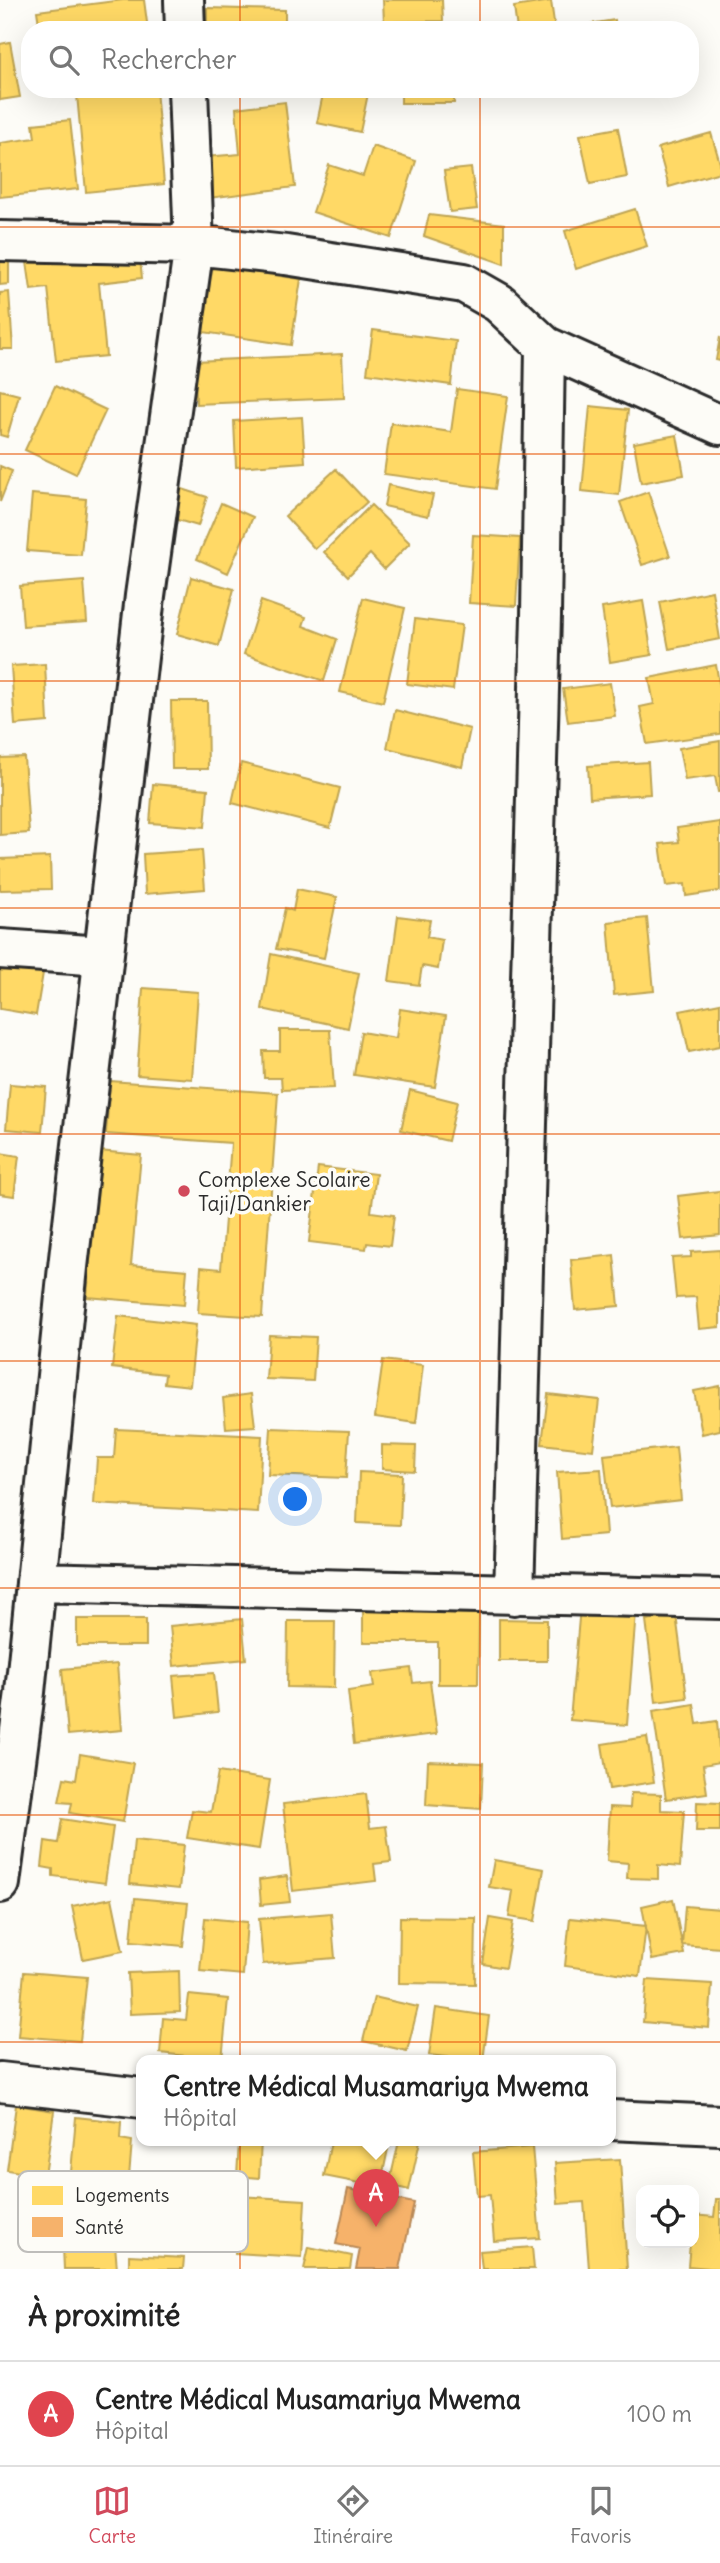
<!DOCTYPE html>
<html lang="fr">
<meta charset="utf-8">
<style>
:root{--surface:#fff;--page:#f2f2f2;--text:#222;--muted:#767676;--line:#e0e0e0;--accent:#d1495b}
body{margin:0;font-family:Delius,sans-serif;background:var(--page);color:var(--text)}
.controls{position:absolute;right:21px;bottom:21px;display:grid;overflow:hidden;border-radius:14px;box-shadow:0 7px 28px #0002}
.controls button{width:63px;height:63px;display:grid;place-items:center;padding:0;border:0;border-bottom:2px solid var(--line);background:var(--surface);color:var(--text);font:35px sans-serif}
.you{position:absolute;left:296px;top:1500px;width:24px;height:24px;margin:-18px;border:5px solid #fff;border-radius:50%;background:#1a73e8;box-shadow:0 0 0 10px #1a73e833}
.badge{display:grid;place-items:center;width:46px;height:46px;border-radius:50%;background:var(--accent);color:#fff;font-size:23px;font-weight:700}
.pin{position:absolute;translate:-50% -58px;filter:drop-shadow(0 2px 4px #0008)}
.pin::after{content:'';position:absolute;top:37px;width:24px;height:21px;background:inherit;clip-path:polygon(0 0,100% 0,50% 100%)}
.popup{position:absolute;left:136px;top:2055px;width:480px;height:91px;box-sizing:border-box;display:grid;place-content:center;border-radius:14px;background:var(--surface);filter:drop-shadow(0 2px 5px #0005);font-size:23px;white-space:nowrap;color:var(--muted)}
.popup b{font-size:26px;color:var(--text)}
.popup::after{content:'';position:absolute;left:50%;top:100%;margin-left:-14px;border:14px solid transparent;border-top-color:var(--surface)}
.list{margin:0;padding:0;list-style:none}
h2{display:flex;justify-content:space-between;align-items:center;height:91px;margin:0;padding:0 28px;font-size:30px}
h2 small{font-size:23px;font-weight:400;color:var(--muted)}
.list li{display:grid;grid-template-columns:46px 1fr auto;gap:21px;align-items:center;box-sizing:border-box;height:105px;padding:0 28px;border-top:2px solid var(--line)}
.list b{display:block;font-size:26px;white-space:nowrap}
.list p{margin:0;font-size:23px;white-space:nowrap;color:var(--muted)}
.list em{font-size:23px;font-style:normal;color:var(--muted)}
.icon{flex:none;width:38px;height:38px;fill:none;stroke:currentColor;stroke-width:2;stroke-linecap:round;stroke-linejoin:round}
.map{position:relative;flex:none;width:720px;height:2269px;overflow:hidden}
.search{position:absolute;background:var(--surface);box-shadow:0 7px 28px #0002;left:21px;right:21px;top:21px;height:77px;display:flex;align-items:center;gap:18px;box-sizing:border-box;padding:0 24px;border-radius:28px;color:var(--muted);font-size:26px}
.sheet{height:196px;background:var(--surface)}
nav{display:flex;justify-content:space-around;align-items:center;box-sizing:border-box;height:98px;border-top:2px solid var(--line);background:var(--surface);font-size:19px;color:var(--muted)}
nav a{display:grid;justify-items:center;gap:4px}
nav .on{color:var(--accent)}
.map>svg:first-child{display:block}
</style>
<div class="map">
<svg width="720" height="2269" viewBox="0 0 720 2269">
<rect width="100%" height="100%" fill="#fdfcf7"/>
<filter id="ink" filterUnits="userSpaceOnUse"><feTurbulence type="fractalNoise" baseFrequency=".0143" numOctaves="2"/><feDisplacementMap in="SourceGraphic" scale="14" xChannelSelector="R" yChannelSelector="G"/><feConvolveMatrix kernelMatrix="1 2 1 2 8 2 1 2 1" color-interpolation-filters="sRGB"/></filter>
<g filter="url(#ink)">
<!-- homes -->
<path fill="#ffd966" stroke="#bfa554" stroke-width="2" d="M123,0H144L148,30H40L37,11Z
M383,0H442L443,21L384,22Z
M551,1L555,30H517L514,7Z
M207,8L285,10V30H207Z
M615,20L616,30H570V27Z
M637,23L665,30H636Z
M10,42L20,97L0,100V44Z
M103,89H156L164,184L86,192L77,95L103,92Z
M324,89H369L360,132L317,123Z
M401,89H454V103H401Z
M285,102L295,187L209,198L205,157L240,154L236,108Z
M70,120L78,189L0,197V143L35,138L33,124Z
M618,128L627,177L590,184L580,135Z
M711,133L720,163V172L669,187L658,148Z
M373,146L416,161L391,238L313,212L329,165L363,176Z
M471,168L477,209L450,212L444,171Z
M635,209L647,246L576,269L565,231Z
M429,215L504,224V264L424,236Z
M139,250L142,278L99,283L106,356L56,361L48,288L31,290L27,262Z
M9,258V284L0,285V259Z
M212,266L301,279L291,345L203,332Z
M9,292L13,349H0V293Z
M373,330L456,341L451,385L367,373Z
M720,337V361L716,360Z
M342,354L344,398L196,404L195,361Z
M55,386L106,410L76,474L25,450Z
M457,389L508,396L495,489L384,474L391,423L451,432Z
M0,390L19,395L7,437L0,435Z
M590,406L628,410L619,495L582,491Z
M302,417L305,462L236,467L234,421Z
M677,435L684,475L641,483L634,443Z
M0,466L12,471L0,502Z
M336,469L367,502L315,549L285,516Z
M388,485L433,495L428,516L384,506Z
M173,486L207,497L198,526L164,516Z
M648,492L670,556L642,565L620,502Z
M32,494L86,499L81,555L27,551Z
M221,503L253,517L228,573L197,559Z
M371,505L410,543L384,569L370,554L348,576L324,552Z
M473,535L520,538L516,606L469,603Z
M191,577L234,589L219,646L177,634Z
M84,581L87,622L23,626L20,586Z
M712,591L720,639L669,649L660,602Z
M363,598L405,608L383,702L340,692Z
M261,601L306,617L303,626L337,639L324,681L244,654Z
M643,601L652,655L610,662L602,608Z
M415,619L462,625L453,690L407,684Z
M45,664L48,722L15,725L11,666Z
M716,665L720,689V734L647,744L640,707L654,704L649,678Z
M610,683L615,716L568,722L563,689Z
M171,701H207L208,769H172Z
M395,710L470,729L462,767L387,748Z
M720,741V792H718L715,776L685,780L679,748Z
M24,757L29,833L0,835V758Z
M648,762L650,794L590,798L588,766Z
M241,763L340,788L330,828L232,803Z
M153,784L208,789L205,827L150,823Z
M720,822V891L686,896L685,884L666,886L660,844L679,842L677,828Z
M202,850L205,889L145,894L143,854Z
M50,857L51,889L0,890V859Z
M297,889L337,897L324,958L276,949L285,908L293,911Z
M398,916L430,920L427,937L442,940L438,969L422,966L419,985L389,981Z
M647,918L654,991L614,995L608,922Z
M271,954L359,973L348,1028L262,1009Z
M0,965L43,973L36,1015L0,1009Z
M143,988L198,992L192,1079L137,1075Z
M720,1003V1046L689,1052L680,1011Z
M400,1009L446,1016L435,1087L354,1075L361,1032L396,1038Z
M280,1030H330L334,1088L282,1090L281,1078H264L263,1051H280Z
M110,1081L278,1093L262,1317L198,1313L201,1267L221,1269L231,1143L106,1134Z
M10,1084L46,1087L42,1132L6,1129Z
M410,1090L457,1102L448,1141L401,1130Z
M99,1151L141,1155L131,1265L187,1270L184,1305L87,1297Z
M0,1153L19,1156L14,1196L0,1194Z
M318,1167L376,1174L371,1212L394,1215L390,1246L367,1243L366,1249L309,1242Z
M720,1191V1235L683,1239L678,1196Z
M720,1250V1327L699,1329L696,1297L676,1298L672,1258L691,1257V1252Z
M614,1255L619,1306L575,1310L571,1260Z
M118,1316L196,1325L190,1386L164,1383L165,1374L112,1368Z
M269,1335L316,1337L313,1381L266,1379Z
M383,1360L423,1365L416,1423L375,1417Z
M720,1386V1430L702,1434L694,1391Z
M251,1394L255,1426L226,1428L223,1398Z
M548,1394L599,1400L593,1450L542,1444Z
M271,1428L349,1431L346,1478L268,1475Z
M116,1429L262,1436L258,1513L94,1504L97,1458H114Z
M382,1445L416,1446L415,1471L382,1469Z
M676,1447L681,1500L610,1508L604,1455Z
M601,1469L606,1535L562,1539L557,1472Z
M359,1472L402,1474L400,1525L357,1523Z
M363,1605L444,1606L445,1613L479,1614L478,1684H438V1642H363Z
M580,1607L636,1612L627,1725L570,1720Z
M676,1615L687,1698L656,1702L646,1620Z
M77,1619H146V1646H77Z
M242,1619L246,1659L174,1666L170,1626Z
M499,1619L547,1620V1661H499Z
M288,1621H335L334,1688L287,1687Z
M117,1664L122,1730L68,1735L62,1669Z
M411,1668L413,1683L430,1681L437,1734L354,1744L348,1691L374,1687L372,1673Z
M214,1673L218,1712L177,1717L173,1676Z
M694,1704L697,1724L717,1721L720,1762L703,1765L707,1793L666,1799L653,1711Z
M647,1737L654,1782L609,1789L602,1744Z
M80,1754L133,1763L123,1822L70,1813L72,1803L59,1802L64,1778L76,1780Z
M428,1761L483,1763L481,1809L426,1805Z
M218,1772L270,1780L259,1849L187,1838L192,1810L211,1812Z
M631,1793L661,1794V1810L684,1811L680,1867L658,1865V1879L627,1878L628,1863L607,1861L610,1807L630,1808Z
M366,1794L370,1828L386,1826L391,1862L374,1864L376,1881L293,1891L283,1804Z
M697,1802L720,1803V1831H696Z
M62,1819L113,1827L105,1883L53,1876V1869L42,1867L45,1841L58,1843Z
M134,1840L184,1845L179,1889L130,1884Z
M494,1860L544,1869L535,1921L509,1917L513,1891L489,1887Z
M287,1876L290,1902L261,1905L259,1880Z
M112,1898L123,1951L83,1959L72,1906Z
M135,1898L188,1903L183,1946L131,1941Z
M673,1899L684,1954L652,1960L642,1906Z
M685,1906L720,1909V1948L682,1945Z
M331,1913L335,1958L263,1964L259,1919Z
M400,1917L476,1918L475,1984L399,1983Z
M205,1918L247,1922L243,1975L200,1971Z
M490,1918L513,1922L505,1968L483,1964Z
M570,1918L646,1926L640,1976L565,1966Z
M179,1971L180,2012L130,2014L128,1973Z
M24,1972L87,1977L80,2041L18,2036Z
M647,1980L712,1984L709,2028L643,2022Z
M189,1995L228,1999L222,2060L160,2053L163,2018L186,2020Z
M374,1997L418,2007L407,2051L363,2041Z
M436,2008L489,2016L483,2061L429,2055Z
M16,2105L54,2111L45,2176L7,2170Z
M76,2117L121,2122L120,2139L132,2141L129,2177L71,2172Z
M239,2141H261L259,2178L237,2176Z
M331,2141H350L388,2149L380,2187L324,2176Z
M399,2141H420L409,2190L389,2185Z
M532,2147L540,2238L494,2241L490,2195L477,2196L473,2152Z
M620,2159L627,2269H589L584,2202L558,2204L555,2163Z
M138,2183L178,2189L175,2208L189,2210L183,2249L129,2242Z
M69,2185L123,2186L121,2230L68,2229Z
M238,2196L305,2200L302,2257L235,2253Z
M716,2199H720V2269L688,2266L690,2243H694V2215L714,2217Z
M115,2244L117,2269H64L63,2247Z
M309,2247L352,2256L350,2269H304Z
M532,2247L534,2269H482L480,2251Z
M129,2255L184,2258L183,2269H129Z"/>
<!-- health -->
<path fill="#f6b26b" stroke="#b98a58" stroke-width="2" d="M348,2189L414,2203L400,2269H356L360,2249L336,2244Z"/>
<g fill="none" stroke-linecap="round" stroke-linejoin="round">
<defs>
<path id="street" d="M184,0L185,30
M0,241L194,245L286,255L464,283L499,303L545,346L720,425
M0,949L103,956
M36,1582L720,1599
M514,1595L541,616L545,346
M0,1883L25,1692L68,1267L145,596L194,245L188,89
M0,2082L142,2098
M610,2120L720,2125"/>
</defs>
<!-- street casing -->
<use href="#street" stroke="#2b2b2b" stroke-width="44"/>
<!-- street -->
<use href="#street" stroke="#fdfcf7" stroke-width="38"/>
</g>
</g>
<!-- grid -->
<path fill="none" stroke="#e8590c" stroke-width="2" stroke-opacity="0.55" d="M240,0V30M480,0V30M240,89V2269M480,89V2269M0,227H720M0,454H720M0,681H720M0,908H720M0,1134H720M0,1361H720M0,1588H720M0,1815H720M0,2042H720"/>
<!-- markers -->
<circle fill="#d1495b" stroke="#fdfcf7" stroke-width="2.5" cx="184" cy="1191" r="7"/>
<g text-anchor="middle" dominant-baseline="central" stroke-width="7" stroke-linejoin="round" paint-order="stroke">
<!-- poi labels -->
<g font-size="21" fill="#2b2b2b" stroke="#fdfcf7" text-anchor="start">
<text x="198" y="1179">Complexe Scolaire<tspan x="198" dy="24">Taji/Dankier</tspan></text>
</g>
</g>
<!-- legend -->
<rect x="18" y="2171" width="230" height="81" rx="10" fill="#fdfcf7" stroke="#bebdba" stroke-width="2"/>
<rect x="32" y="2186" width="31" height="19" fill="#ffd966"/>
<rect x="32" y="2217" width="31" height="20" fill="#f6b26b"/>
<g font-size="19" fill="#2b2b2b">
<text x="75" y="2202">Logements</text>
<text x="75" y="2234">Santé</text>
</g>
</svg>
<div class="controls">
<button><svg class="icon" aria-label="locate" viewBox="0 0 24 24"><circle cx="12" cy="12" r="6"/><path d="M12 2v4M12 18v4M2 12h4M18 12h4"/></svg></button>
</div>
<div class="you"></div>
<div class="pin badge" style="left:376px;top:2227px;background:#e0444e">A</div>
<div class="popup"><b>Centre Médical Musamariya Mwema</b>Hôpital</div>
<div class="search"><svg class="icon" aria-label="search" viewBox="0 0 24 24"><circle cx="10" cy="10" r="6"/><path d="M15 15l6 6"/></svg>Rechercher</div>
</div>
<section class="sheet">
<h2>À proximité<small></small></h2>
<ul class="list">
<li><span class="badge" style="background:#e0444e">A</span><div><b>Centre Médical Musamariya Mwema</b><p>Hôpital</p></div><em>100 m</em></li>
</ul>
</section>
<nav>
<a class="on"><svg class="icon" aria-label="map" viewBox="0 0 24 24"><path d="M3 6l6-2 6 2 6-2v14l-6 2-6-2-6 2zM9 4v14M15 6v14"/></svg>Carte</a>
<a><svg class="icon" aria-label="directions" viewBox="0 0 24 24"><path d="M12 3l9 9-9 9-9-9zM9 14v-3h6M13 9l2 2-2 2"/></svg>Itinéraire</a>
<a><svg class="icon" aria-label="saved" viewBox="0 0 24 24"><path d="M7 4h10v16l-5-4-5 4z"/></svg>Favoris</a>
</nav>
